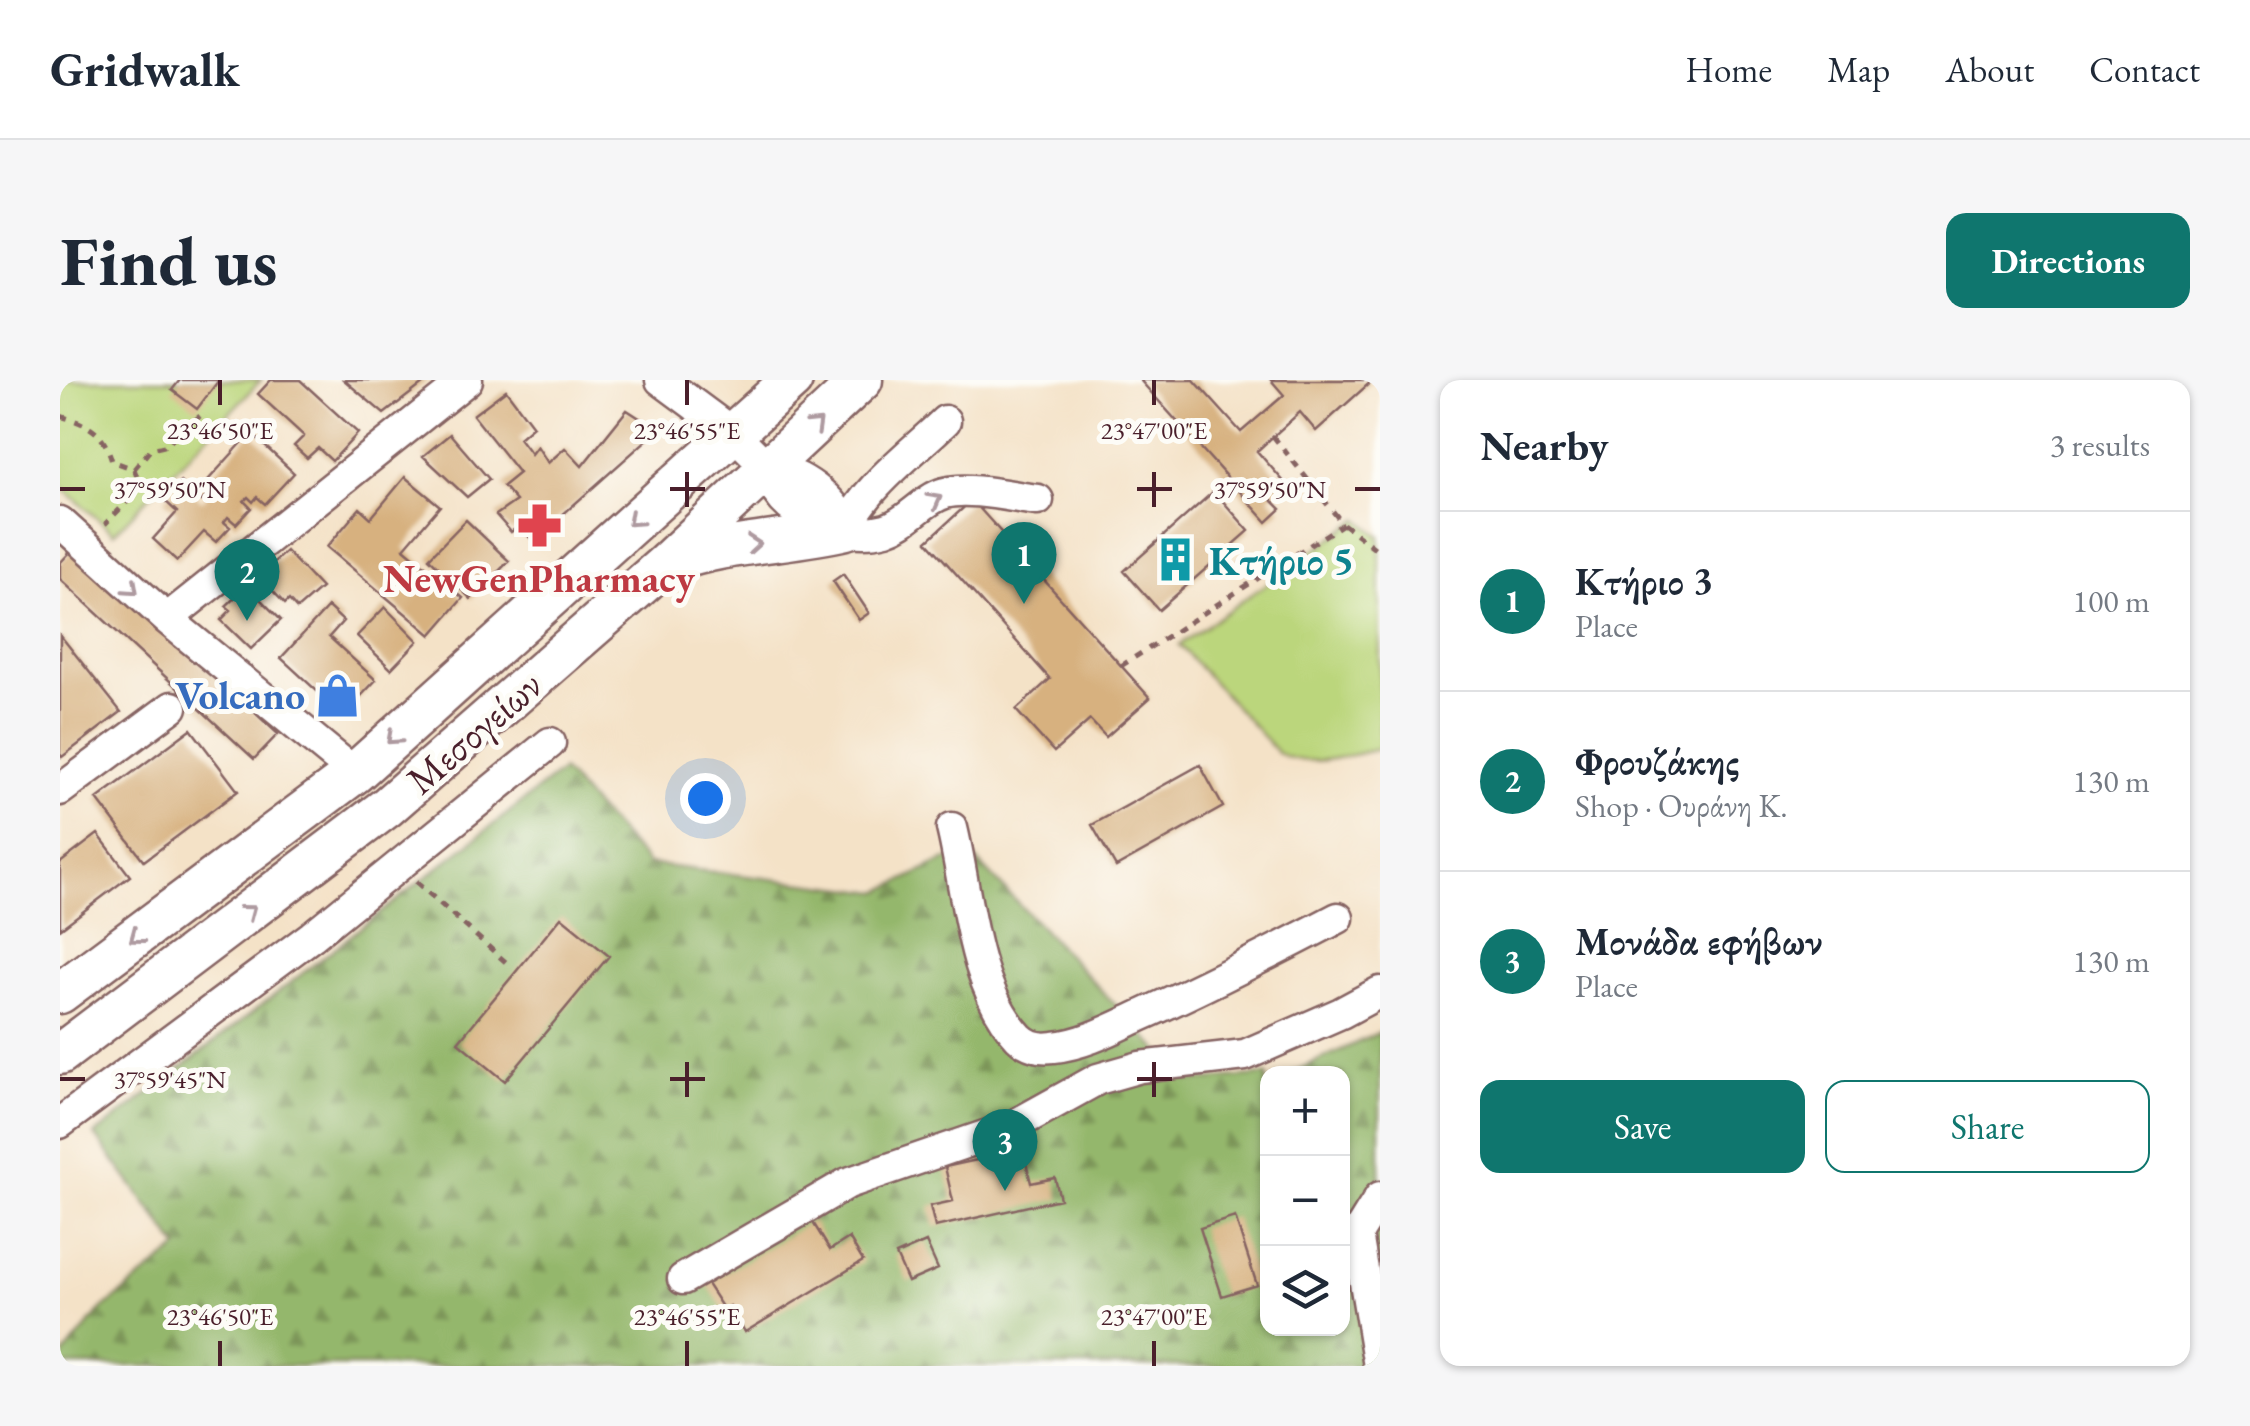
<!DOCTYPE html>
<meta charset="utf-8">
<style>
:root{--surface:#fff;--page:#f6f6f7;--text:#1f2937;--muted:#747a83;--line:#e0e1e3;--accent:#0f766e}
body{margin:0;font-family:"EB Garamond",serif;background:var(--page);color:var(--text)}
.controls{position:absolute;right:30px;bottom:30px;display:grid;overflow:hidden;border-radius:20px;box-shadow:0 2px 8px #0004}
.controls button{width:90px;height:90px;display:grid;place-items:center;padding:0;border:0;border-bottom:2px solid var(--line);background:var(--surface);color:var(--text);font:50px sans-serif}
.you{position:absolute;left:645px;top:418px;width:35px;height:35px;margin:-25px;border:8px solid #fff;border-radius:50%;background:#1a73e8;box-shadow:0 0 0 15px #1a73e833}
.badge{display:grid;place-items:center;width:65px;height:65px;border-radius:50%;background:var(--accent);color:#fff;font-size:32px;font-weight:700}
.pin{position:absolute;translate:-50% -82px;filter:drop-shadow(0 2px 5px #0008)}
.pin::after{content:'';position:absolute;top:52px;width:35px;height:30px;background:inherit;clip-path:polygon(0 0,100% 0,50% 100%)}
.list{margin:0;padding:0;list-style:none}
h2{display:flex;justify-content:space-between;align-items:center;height:130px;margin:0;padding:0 40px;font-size:42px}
h2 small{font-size:32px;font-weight:400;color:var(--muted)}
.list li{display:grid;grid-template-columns:65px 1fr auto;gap:30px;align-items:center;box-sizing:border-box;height:180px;padding:0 40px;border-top:2px solid var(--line)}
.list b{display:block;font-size:38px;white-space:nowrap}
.list p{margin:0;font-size:32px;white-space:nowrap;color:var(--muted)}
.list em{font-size:32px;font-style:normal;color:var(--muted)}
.actions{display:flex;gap:20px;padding:30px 40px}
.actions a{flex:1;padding:22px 0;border:2px solid var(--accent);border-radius:20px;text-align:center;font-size:35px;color:var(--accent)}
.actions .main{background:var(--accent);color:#fff}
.icon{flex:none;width:55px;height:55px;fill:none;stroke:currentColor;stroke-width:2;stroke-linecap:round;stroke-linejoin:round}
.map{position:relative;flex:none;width:1320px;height:986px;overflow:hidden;border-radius:20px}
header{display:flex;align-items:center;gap:60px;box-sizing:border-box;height:140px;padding:0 50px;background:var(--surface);border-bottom:2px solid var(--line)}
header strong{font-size:48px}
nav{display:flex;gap:55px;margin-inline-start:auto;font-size:35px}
.intro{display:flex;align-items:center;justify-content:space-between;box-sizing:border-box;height:240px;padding:0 60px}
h1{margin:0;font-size:70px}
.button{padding:25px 45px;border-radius:20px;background:var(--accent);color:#fff;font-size:35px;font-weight:700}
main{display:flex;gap:60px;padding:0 60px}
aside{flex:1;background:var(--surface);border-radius:20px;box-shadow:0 2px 8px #0004}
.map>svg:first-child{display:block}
</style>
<header>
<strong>Gridwalk</strong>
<nav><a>Home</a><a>Map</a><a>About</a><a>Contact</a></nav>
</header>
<div class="intro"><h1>Find us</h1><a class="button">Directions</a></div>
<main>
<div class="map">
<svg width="1320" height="986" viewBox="0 0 1320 986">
<defs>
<pattern id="forest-firs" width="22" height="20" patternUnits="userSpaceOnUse" patternTransform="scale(2.5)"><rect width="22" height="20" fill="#94b76c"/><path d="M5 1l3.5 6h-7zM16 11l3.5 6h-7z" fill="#7b9459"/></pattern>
</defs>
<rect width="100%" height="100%" fill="#fdfcf7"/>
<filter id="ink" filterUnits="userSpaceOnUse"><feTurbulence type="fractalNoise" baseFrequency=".01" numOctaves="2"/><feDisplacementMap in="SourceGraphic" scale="20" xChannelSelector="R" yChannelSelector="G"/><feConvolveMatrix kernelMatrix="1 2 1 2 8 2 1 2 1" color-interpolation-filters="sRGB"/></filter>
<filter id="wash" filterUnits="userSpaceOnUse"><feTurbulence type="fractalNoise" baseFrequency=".0048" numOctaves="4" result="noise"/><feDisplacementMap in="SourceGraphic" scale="40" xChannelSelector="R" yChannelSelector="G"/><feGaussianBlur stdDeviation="2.25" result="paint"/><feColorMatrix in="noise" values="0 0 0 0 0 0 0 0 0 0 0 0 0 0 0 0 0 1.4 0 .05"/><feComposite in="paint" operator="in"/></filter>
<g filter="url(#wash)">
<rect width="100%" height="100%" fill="#f4e2c7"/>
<!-- forest -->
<path fill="url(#forest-firs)" stroke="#6f6b4c" stroke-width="2.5" d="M502,391L588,484L819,512L907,470L1128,701L1207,695L1208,948H1282V694L1231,693L1320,652V986H0V980L39,932L119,868L35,755Z"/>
<!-- park -->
<path fill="#bbd67c" stroke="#827a54" stroke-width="2.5" d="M0,0H201L54,153L0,106Z
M1299,139L1320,156V369C1287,375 1248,390 1218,373L1119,265Z"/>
<g id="blocks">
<!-- building -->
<path fill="#d7b17f" d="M120,0H159L137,29L112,10Z
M211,0H240L298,53L272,81L258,68L247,78L234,66L244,56L198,14Z
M284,0H368L324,34Z
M1080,0H1134L1181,52L1224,15L1211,0H1313L1256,51L1240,32L1197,71L1225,103L1209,117L1221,129L1207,142Z
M446,10L473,46L459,58L471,74L477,66L488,83L505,68L522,86L567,30L598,50L473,161L459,146L451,152L436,135L456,121L443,106L459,93L413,35Z
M191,53L234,93L205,124L197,117L193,122L188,117L184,121L191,128L176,144L168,137L164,142L170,147L156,162L144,152L117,181L93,159L117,132L104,120L120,102L142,121L147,116L140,109Z
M390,54L429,99L407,117L363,76Z
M345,97L380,126L344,168L403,218L371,255L267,167L300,128L311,138Z
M1154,111L1189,151L1099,230L1064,191Z
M912,120L1090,318L1046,357L1030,340L994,372L956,330L990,299L867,161Z
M406,140L449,181L411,219L369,178Z
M15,167L218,354L194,379L0,199V183Z
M226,171L261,208L237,229L229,220L225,224L199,196Z
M783,194L809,233L799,240L773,201Z
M187,206L221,240L191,269L161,240L171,230L166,226Z
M268,227L283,241L269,257L316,300L283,335L221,278Z
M325,227L358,261L331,289L297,256Z
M0,255L61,332L2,377L0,374Z
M131,349L178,411L84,481L37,419Z
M1140,385L1163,427L1056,487L1032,445Z
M38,454L70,496L0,549V483Z
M501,537L549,576L445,701L398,662Z
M963,770L971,803L995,798L1000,819L875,847L870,826L893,821L885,787Z
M1175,837L1197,905L1162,916L1140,848Z
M752,841L770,870L789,858L803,881L685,952L670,926L664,930L647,904Z
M866,862L878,889L848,902L836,875Z"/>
</g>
</g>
<g filter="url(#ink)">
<use href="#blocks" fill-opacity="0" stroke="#866362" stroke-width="2.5"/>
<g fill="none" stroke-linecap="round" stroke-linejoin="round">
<defs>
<path id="minor" d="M601,0L674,54L709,89
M709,89C714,136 784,161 826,149C849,142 863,119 885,113C908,106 953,117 978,120
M709,89C742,93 775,118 786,149
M0,142L107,239L295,393
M786,149C806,106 851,74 885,41
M107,239L407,0
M0,410L112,327
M892,448C908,513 911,606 959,657C968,666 981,669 994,667C1024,664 1052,649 1080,636C1147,606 1213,572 1278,538
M0,743L252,556L490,363
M623,899L788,803L951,747L1038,699L1080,687L1185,675L1281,633L1320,612
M1319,986L1297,854L1320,817"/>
<path id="major" d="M612,182C668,161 728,163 786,149
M0,613L295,393L732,0
M0,674L327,427L604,185L802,0"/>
</defs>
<!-- minor casing -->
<use href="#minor" stroke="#866362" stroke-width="35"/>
<!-- major casing -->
<use href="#major" stroke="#866362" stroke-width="45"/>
<!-- path -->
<path stroke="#866362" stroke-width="5" stroke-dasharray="8 8" stroke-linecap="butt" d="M0,36C28,44 44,52 52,81L74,89L79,102L74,115L45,144
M1213,56L1283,144L1320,172
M74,89L91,69L104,66L140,36
M1169,169L1198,199
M1061,286L1283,144
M356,502L449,585"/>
<!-- minor -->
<use href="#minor" stroke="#fff" stroke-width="30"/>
<!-- major -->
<use href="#major" stroke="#fff" stroke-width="40"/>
</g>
<!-- one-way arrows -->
<defs><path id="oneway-chevron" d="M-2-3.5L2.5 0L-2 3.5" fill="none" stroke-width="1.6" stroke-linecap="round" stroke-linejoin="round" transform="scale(2.5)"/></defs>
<g stroke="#ae9aa0">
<use href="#oneway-chevron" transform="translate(756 45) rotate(-44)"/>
<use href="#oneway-chevron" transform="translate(875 120) rotate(-29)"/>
<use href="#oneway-chevron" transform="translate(574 140) rotate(138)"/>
<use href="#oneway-chevron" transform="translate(694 164) rotate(-5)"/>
<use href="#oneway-chevron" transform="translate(72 208) rotate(42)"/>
<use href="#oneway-chevron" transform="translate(333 358) rotate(138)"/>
<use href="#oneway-chevron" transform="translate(189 531) rotate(-37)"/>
<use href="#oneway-chevron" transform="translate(76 557) rotate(143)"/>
</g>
</g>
<!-- ticks -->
<path fill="none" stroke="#4a1f2b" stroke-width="4" d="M160,0V25M627,0V25M1094,0V25M627,92V127M1094,92V127M0,109H25M610,109H645M1077,109H1112M1295,109H1320M627,682V717M1094,682V717M0,699H25M610,699H645M1077,699H1112M160,961V986M627,961V986M1094,961V986"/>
<!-- icons -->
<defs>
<symbol id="pharmacy-bare" viewBox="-9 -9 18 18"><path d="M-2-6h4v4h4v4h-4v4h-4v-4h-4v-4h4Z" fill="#e0444e" stroke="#fdfcf7" stroke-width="2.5" paint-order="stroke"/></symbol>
<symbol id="building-bare" viewBox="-9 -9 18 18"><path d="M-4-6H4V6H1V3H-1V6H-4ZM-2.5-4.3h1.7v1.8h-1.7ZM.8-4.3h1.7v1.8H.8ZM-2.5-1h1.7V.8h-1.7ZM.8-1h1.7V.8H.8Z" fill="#0f9aa8" stroke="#fdfcf7" stroke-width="2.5" paint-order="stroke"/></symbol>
<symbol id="shop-bare" viewBox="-9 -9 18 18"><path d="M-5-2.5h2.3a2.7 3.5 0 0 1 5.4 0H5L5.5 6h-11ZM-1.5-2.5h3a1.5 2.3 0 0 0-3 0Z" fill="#3f7fe0" stroke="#fdfcf7" stroke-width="2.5" paint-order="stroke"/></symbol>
</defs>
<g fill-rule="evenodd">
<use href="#pharmacy-bare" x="448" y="114" width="63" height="63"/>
<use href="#building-bare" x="1084" y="148" width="63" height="63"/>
<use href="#shop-bare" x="246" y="284" width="63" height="63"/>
</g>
<g text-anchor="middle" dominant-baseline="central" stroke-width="10" stroke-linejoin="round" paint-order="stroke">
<!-- culture labels -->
<g font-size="40" font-weight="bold" fill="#0d838f" stroke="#fdfcf7" text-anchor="start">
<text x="1149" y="180">Κτήριο 5</text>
</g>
<!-- health labels -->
<g font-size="40" font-weight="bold" fill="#be3a42" stroke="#fdfcf7">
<text x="479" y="198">NewGenPharmacy</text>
</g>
<!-- shop labels -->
<g font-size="40" font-weight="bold" fill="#366cbe" stroke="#fdfcf7" text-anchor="end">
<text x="245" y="315">Volcano</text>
</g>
<!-- street labels -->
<g font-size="40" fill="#4a1f2b" stroke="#fdfcf7">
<text transform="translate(414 352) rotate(-41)">Μεσογείων</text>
</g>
</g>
<g font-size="25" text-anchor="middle" fill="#4a1f2b" stroke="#fdfcf7" stroke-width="10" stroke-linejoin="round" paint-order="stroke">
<text x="160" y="59">23°46'50"E</text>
<text x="627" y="59">23°46'55"E</text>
<text x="1094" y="59">23°47'00"E</text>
<text x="110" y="118">37°59'50"N</text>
<text x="1210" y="118">37°59'50"N</text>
<text x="110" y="708">37°59'45"N</text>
<text x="160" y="945">23°46'50"E</text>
<text x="627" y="945">23°46'55"E</text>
<text x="1094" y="945">23°47'00"E</text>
</g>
</svg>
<div class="controls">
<button>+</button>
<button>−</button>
<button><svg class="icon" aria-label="layers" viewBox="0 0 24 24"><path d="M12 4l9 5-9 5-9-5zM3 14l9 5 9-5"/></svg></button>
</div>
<div class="you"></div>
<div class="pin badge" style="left:964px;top:224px">1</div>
<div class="pin badge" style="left:187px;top:241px">2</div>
<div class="pin badge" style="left:945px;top:811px">3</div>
</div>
<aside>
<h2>Nearby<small>3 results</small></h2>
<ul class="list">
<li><span class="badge">1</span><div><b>Κτήριο 3</b><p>Place</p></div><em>100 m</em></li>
<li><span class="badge">2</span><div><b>Φρουζάκης</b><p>Shop · Ουράνη Κ.</p></div><em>130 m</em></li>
<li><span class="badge">3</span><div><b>Μονάδα εφήβων</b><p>Place</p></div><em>130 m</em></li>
</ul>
<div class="actions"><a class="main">Save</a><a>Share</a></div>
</aside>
</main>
